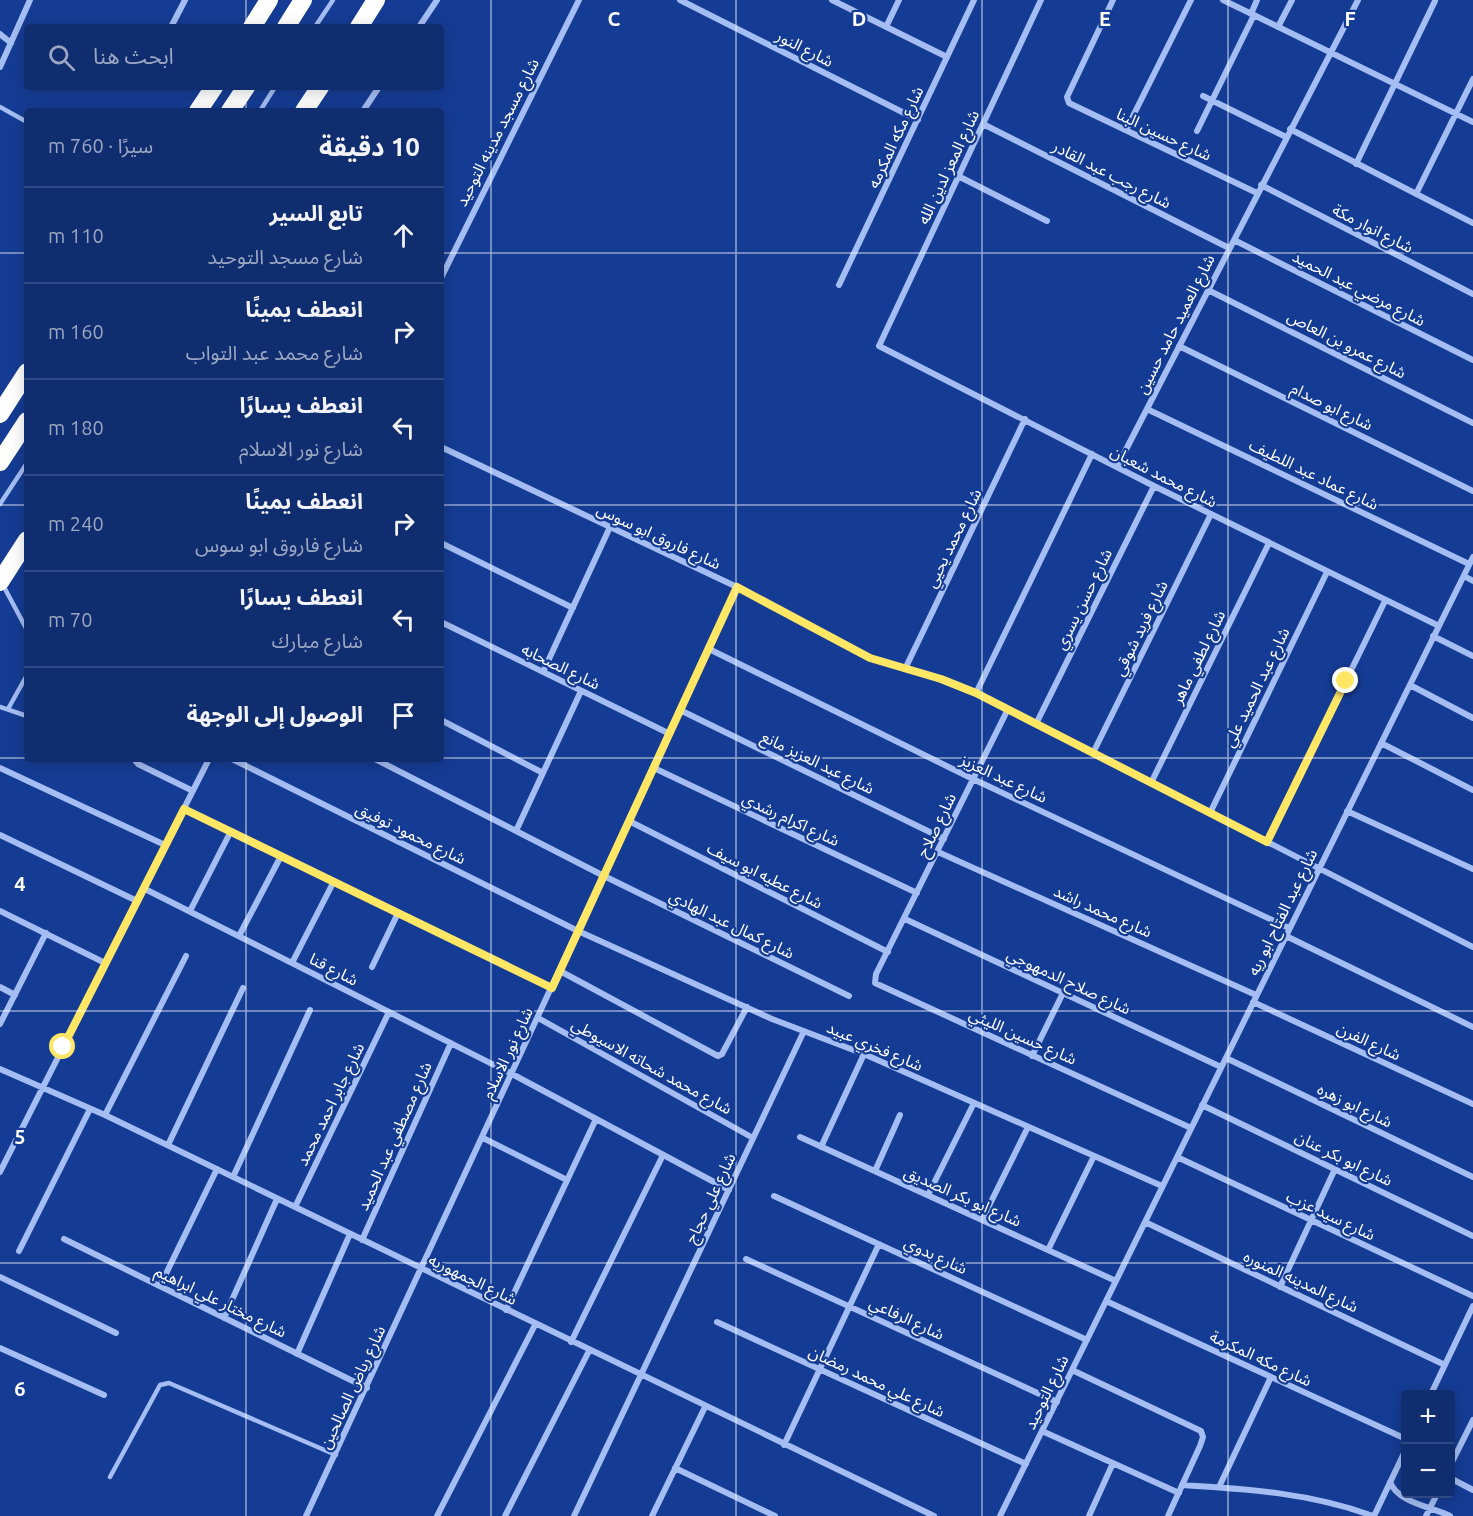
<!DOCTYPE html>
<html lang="ar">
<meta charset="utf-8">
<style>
:root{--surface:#102d6f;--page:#193574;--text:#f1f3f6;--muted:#9ca8c3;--line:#304982}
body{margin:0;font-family:Ubuntu,"Noto Sans Arabic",sans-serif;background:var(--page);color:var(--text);direction:rtl}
.controls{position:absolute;right:18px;bottom:18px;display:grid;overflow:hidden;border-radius:6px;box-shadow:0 3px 15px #0003}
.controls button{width:54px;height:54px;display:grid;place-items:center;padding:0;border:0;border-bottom:2px solid var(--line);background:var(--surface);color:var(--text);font:30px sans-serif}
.stop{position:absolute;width:18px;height:18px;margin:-14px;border:4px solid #ffe665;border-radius:50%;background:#fff}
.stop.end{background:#ffe665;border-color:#fff;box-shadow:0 2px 6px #0008}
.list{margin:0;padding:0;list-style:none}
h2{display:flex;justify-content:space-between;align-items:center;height:78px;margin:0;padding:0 24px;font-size:26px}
h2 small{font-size:20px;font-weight:400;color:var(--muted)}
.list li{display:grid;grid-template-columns:39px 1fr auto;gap:18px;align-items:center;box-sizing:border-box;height:96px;padding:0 24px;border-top:2px solid var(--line)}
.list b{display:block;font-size:22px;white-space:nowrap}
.list p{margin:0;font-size:20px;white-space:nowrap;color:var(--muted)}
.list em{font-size:20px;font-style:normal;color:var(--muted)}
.icon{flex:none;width:33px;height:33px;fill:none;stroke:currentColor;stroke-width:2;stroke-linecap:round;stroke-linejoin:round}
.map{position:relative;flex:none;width:1473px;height:1516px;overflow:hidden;direction:ltr}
.search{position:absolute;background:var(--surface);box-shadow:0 3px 15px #0003;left:24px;top:24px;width:420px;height:66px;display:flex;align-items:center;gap:15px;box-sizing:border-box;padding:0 21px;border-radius:6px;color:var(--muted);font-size:22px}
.panel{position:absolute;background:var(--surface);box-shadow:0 3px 15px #0003;left:24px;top:108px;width:420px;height:654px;border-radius:6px;direction:rtl}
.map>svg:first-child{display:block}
</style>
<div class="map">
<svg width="1473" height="1516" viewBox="0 0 1473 1516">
<rect width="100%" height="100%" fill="#153c94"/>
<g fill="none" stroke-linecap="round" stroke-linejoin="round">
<!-- lane -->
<path stroke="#a4bdf2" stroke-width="4.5" d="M315,27L333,0
M0,107L27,122
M260,111L275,87
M0,504L27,463
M3,585L27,630
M0,707L27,716
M8,709L27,675
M110,1477L160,1385L169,1383L336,1455"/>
<!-- street -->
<path stroke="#a4bdf2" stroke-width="6" d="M680,0L918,120
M832,0L947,57
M1041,0L879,346L1154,486L1439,626
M1113,0L1067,97L1069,103L1257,193
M1223,0L1473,122
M1251,14L1257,0
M171,27L185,0
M419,27L437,0
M886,27L899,0
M1278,27L1292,0
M0,34L11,43
M0,67L30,0
M1203,96L1286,137
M363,111L379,87
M983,124L1229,248
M1290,129L1473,223
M1126,130L1191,0
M1197,131L1254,15
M1356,164L1435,1
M958,176L1047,221
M1261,185L1473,294
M1416,194L1473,79
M1234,240L1473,360
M441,278L579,0
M839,285L974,0
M1208,290L1473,423
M1179,346L1473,491
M1147,409L1469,564
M441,447L737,587L870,658L941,679L976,693L1473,947
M1117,467L1358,0
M441,543L573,608
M1464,576L1473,581
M441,622L670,734
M1433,636L1473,656
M709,649L973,779L1289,928
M905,669L1025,419
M543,672L610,527
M1410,685L1473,718
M976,693L1092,454
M1008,709L876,974L875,983L1191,1128
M680,710L944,839
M441,720L543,773
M1036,724L1154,486
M1381,743L1473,790
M1093,753L1211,514
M134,759L138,764L193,791
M232,759L578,931L772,1019L864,1054L1162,1186
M375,759L604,876L849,996
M0,768L165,845
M654,768L917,893
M1151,783L1269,543
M184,809L552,988
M1347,811L1473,869
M1210,813L1327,572
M629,821L888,952
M516,831L581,691
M0,835L137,901
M1267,842L1385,601
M938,852L1256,995
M143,888L512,1074L729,1190
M0,911L105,963
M190,911L231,831
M905,919L1221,1067
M239,936L281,856
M1286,936L1473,1027
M292,963L334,881
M372,967L398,913
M560,971L718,1056L722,1054L747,1007
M0,987L15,995
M1253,1002L1473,1104
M538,1018L753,1138
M0,1024L46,933
M1032,1056L1063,993
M1226,1058L1473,1177
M0,1069L105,1115L934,1516
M1202,1105L1473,1236
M105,1115L186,956
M800,1137L1116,1281
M483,1138L567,1180
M168,1145L243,988
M821,1147L864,1054
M1177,1157L1473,1296
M875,1171L900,1115
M0,1172L209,759
M233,1177L310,1010
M928,1195L974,1103
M774,1196L1087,1340
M295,1207L389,1012
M982,1220L1028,1127
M1145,1222L1445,1365
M64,1239L367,1388
M362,1240L451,1043
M1048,1250L1094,1156
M19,1251L90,1109
M746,1259L1057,1402
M0,1277L116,1333
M160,1286L217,1169
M1280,1287L1335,1169
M1106,1301L1406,1439
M506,1310L596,1119
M224,1318L277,1199
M717,1322L1026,1464
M571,1342L663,1155
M0,1348L104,1395
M297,1354L350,1234
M1072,1370L1201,1431L1203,1437L1200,1446L1168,1516
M1431,1394L1473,1306
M1042,1431L1179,1493
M784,1445L879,1244
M1450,1466L1473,1420
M675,1468L775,1516
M1450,1478L1473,1490
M1390,1482C1398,1503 1432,1507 1450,1516
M1182,1485C1248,1489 1311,1493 1373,1516
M1219,1487L1271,1377
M306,1516L737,587
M437,1516L535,1325
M505,1516L589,1351
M574,1516L804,1031
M652,1516L705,1407
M1000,1516L1473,557
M1089,1516L1113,1463
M1374,1516L1406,1449
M1426,1516L1437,1494"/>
<!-- highway -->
<path stroke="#fff" stroke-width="18" d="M252,27L269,0
M286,27L303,0
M359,27L376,0
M198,111L214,87
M230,111L246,87
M304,111L320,87
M0,414L27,372
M0,462L27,421
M0,582L27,540"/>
</g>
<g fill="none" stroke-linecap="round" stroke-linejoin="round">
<!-- route -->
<path stroke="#ffe665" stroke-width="8" d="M63,1047L184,809L552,988L737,587L870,658L941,679L976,693L1267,842L1346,681"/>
</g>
<!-- grid -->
<path fill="none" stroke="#fff" stroke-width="1.5" stroke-opacity="0.55" d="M246,0V27M491,0V1516M736,0V1516M982,0V1516M1228,0V1516M246,87V111M0,253H27M441,253H1473M0,505H27M441,505H1473M0,758H27M441,758H1473M246,759V1516M0,1011H1473M0,1263H1473"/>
<g text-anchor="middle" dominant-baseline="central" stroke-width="4.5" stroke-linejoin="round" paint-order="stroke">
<!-- street labels -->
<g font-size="16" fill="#fff" stroke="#153c94">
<text transform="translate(805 48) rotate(27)">شارع النور</text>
<text transform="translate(497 132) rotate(-63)">شارع مسجد مدينه التوحيد</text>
<text transform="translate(1164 134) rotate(25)">شارع حسين البنا</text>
<text transform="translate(895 137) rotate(-65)">شارع مكه المكرمه</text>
<text transform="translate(948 167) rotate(-65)">شارع المعز لدين الله</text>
<text transform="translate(1112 174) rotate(27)">شارع رجب عبد القادر</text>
<text transform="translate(1373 228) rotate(27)">شارع انوار مكة</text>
<text transform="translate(1359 288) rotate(27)">شارع مرضي عبد الحميد</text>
<text transform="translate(1175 324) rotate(-63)">شارع العميد حامد حسين</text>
<text transform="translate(1347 344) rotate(27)">شارع عمرو بن العاص</text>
<text transform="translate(1332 406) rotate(26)">شارع ابو صدام</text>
<text transform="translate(1314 474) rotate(26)">شارع عماد عبد اللطيف</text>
<text transform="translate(1164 476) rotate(27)">شارع محمد شعبان</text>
<text transform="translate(659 536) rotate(25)">شارع فاروق ابو سوس</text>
<text transform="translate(953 538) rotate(-64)">شارع محمد يحيي</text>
<text transform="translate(1083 599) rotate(-64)">شارع حسن يسري</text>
<text transform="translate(1140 628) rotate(-64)">شارع فريد شوقي</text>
<text transform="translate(1198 657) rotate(-64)">شارع لطفي ماهر</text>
<text transform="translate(561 666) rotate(26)">شارع الصحابه</text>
<text transform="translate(1256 687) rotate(-64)">شارع عبد الحميد علي</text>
<text transform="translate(818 762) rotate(26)">شارع عبد العزيز مانع</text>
<text transform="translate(1004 778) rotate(25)">شارع عبد العزيز</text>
<text transform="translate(791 819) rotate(25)">شارع اكرام رشدي</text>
<text transform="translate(936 825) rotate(-64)">شارع صلاح</text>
<text transform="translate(411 833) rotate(26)">شارع محمود توفيق</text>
<text transform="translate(765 875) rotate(27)">شارع عطيه ابو سيف</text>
<text transform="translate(1103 911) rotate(24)">شارع محمد راشد</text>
<text transform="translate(1282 912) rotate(-64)">شارع عبد الفتاح ابو ريه</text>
<text transform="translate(732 924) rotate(26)">شارع كمال عبد الهادي</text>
<text transform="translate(334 969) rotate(27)">شارع قنا</text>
<text transform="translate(1069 981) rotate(25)">شارع صلاح الدمهوجي</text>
<text transform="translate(1023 1036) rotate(24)">شارع حسين الليثي</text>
<text transform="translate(1369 1041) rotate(25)">شارع الفرن</text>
<text transform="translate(875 1046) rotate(23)">شارع فخري عبيد</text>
<text transform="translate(507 1053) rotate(-65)">شارع نور الاسلام</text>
<text transform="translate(652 1066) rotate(29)">شارع محمد شحاته الاسيوطي</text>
<text transform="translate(330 1104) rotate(-64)">شارع جابر احمد محمد</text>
<text transform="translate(1355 1105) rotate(26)">شارع ابو زهره</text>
<text transform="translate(394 1136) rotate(-66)">شارع مصطفي عبد الحميد</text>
<text transform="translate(1344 1158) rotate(26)">شارع ابو بكر عنان</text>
<text transform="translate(963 1196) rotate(24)">شارع ابو بكر الصديق</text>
<text transform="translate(710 1198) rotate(-65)">شارع علي حجاج</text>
<text transform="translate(1331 1215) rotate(25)">شارع سيد عزب</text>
<text transform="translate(936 1255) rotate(25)">شارع بدوي</text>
<text transform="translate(473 1279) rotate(26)">شارع الجمهوريه</text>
<text transform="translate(1301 1281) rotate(25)">شارع المدينه المنوره</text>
<text transform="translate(221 1301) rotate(26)">شارع مختار علي ابراهيم</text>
<text transform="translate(907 1318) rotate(25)">شارع الرفاعي</text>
<text transform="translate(1261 1358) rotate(25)">شارع مكه المكرمة</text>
<text transform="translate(877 1381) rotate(25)">شارع علي محمد رمضان</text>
<text transform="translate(352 1387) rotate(-65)">شارع رياض الصالحين</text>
<text transform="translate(1046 1392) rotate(-64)">شارع التوحيد</text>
</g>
</g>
<g font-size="20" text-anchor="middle" font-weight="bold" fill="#fff" stroke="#153c94" stroke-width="4.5" stroke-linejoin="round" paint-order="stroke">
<text x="614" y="26">C</text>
<text x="859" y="26">D</text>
<text x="1105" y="26">E</text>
<text x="1350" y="26">F</text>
<text x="20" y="891">4</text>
<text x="20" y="1144">5</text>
<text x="20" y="1396">6</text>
</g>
</svg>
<div class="controls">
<button>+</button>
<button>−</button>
</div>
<div class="stop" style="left:63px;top:1047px"></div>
<div class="stop end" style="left:1346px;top:681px"></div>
<div class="search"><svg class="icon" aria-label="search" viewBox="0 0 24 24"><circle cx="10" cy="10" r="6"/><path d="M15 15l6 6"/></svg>ابحث هنا</div>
<section class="panel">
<h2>10 دقيقة<small>سيرًا · 760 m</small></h2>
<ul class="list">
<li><svg class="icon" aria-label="ahead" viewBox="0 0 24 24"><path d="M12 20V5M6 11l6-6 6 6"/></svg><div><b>تابع السير</b><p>شارع مسجد التوحيد</p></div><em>110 m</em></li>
<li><svg class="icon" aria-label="right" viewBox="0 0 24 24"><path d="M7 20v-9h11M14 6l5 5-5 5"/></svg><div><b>انعطف يمينًا</b><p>شارع محمد عبد التواب</p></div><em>160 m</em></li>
<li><svg class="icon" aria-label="left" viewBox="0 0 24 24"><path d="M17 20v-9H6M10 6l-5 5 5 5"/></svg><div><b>انعطف يسارًا</b><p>شارع نور الاسلام</p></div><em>180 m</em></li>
<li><svg class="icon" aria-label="right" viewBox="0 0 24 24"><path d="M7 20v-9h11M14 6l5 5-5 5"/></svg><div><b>انعطف يمينًا</b><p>شارع فاروق ابو سوس</p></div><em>240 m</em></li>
<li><svg class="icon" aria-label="left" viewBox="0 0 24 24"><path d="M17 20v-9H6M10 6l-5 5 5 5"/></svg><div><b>انعطف يسارًا</b><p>شارع مبارك</p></div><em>70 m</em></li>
<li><svg class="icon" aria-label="arrive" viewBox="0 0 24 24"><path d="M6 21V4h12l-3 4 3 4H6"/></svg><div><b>الوصول إلى الوجهة</b></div></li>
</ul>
</section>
</div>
